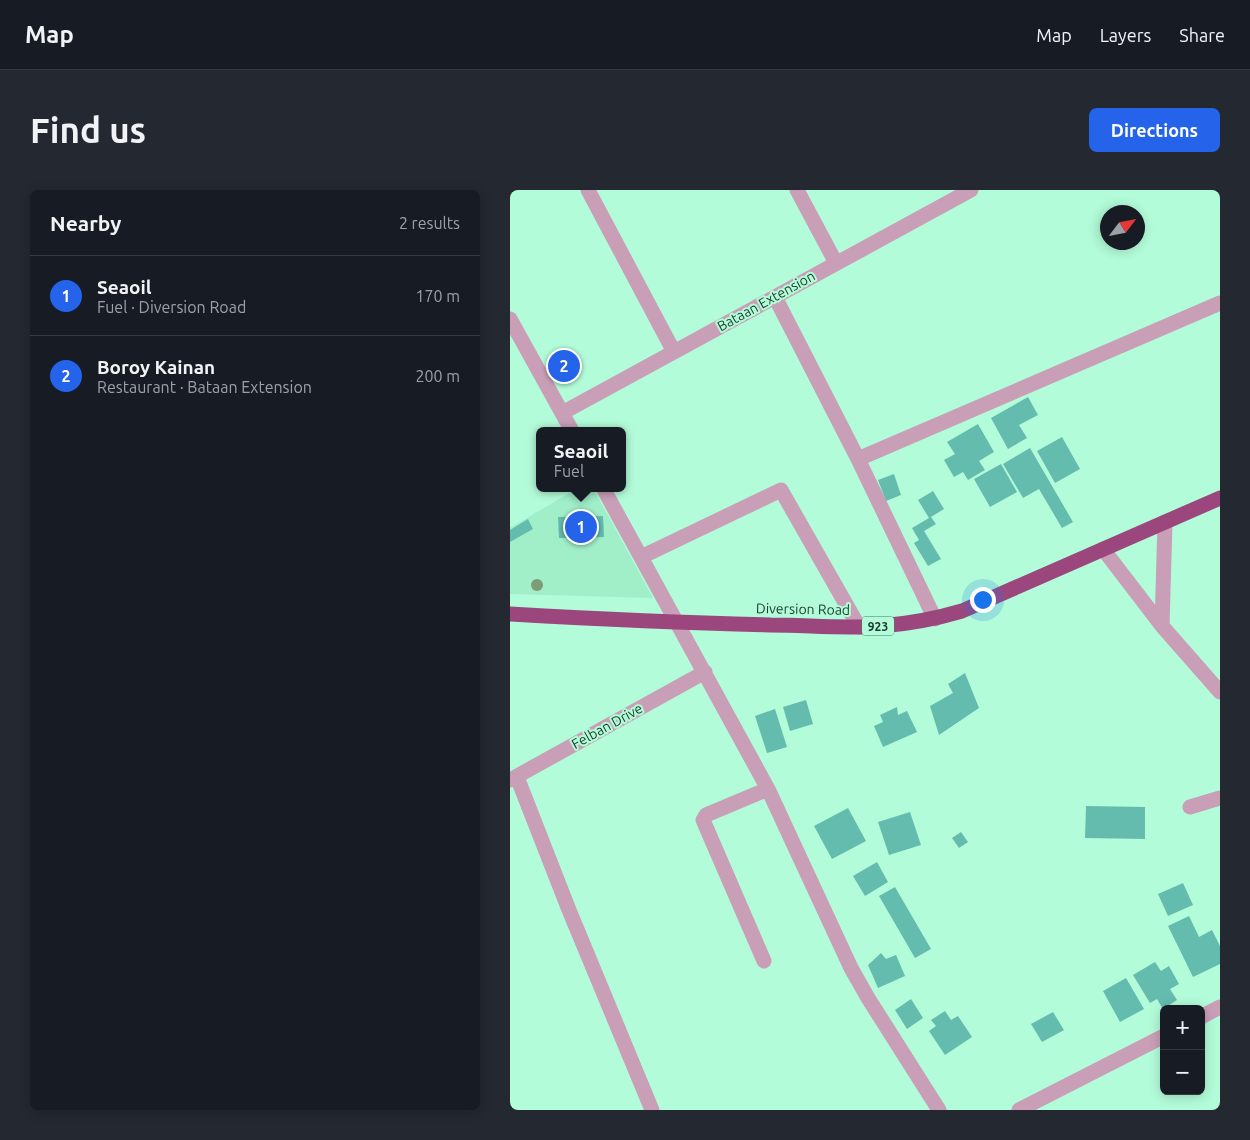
<!DOCTYPE html>
<meta charset="utf-8">
<style>
:root{--surface:#171b24;--page:#242831;--text:#f1f3f6;--muted:#9ea1a6;--line:#363941;--accent:#2563eb}
body{margin:0;font-family:Ubuntu,sans-serif;background:var(--page);color:var(--text)}
.controls{position:absolute;right:15px;bottom:15px;display:grid;overflow:hidden;border-radius:8px;box-shadow:0 2px 12px #0003}
.controls button{width:45px;height:45px;display:grid;place-items:center;padding:0;border:0;border-bottom:1px solid var(--line);background:var(--surface);color:var(--text);font:25px sans-serif}
.compass{position:absolute;left:590px;top:15px;width:45px;height:45px;border-radius:50%;background:var(--surface);box-shadow:0 2px 12px #0003;rotate:58deg}
.you{position:absolute;left:472px;top:409px;width:18px;height:18px;margin:-12px;border:4px solid #fff;border-radius:50%;background:#1a73e8;box-shadow:0 0 0 8px #1a73e833}
.badge{display:grid;place-items:center;width:32px;height:32px;border-radius:50%;background:var(--accent);color:#fff;font-size:16px;font-weight:700}
.pin{position:absolute;translate:-50% -50%;border:2px solid #fff;box-shadow:0 1px 5px #0006}
.popup{position:absolute;left:26px;top:237px;width:90px;height:65px;box-sizing:border-box;display:grid;place-content:center;border-radius:8px;background:var(--surface);filter:drop-shadow(0 1px 4px #0005);font-size:16px;white-space:nowrap;color:var(--muted)}
.popup b{font-size:19px;color:var(--text)}
.popup::after{content:'';position:absolute;left:50%;top:100%;margin-left:-10px;border:10px solid transparent;border-top-color:var(--surface)}
.list{margin:0;padding:0;list-style:none}
h2{display:flex;justify-content:space-between;align-items:center;height:65px;margin:0;padding:0 20px;font-size:21px}
h2 small{font-size:16px;font-weight:400;color:var(--muted)}
.list li{display:grid;grid-template-columns:32px 1fr auto;gap:15px;align-items:center;box-sizing:border-box;height:80px;padding:0 20px;border-top:1px solid var(--line)}
.list b{display:block;font-size:19px;white-space:nowrap}
.list p{margin:0;font-size:16px;white-space:nowrap;color:var(--muted)}
.list em{font-size:16px;font-style:normal;color:var(--muted)}
.map{position:relative;flex:none;width:710px;height:920px;overflow:hidden;border-radius:8px}
header{display:flex;align-items:center;gap:30px;box-sizing:border-box;height:70px;padding:0 25px;background:var(--surface);border-bottom:1px solid var(--line)}
header strong{font-size:24px}
nav{display:flex;gap:28px;margin-inline-start:auto;font-size:18px}
.intro{display:flex;align-items:center;justify-content:space-between;box-sizing:border-box;height:120px;padding:0 30px}
h1{margin:0;font-size:35px}
.button{padding:12px 22px;border-radius:8px;background:var(--accent);color:#fff;font-size:18px;font-weight:700}
main{display:flex;gap:30px;padding:0 30px}
aside{flex:1;background:var(--surface);border-radius:8px;box-shadow:0 2px 12px #0003}
.map>svg:first-child{display:block}
</style>
<header>
<strong>Map</strong>
<nav><a>Map</a><a>Layers</a><a>Share</a></nav>
</header>
<div class="intro"><h1>Find us</h1><a class="button">Directions</a></div>
<main>
<aside>
<h2>Nearby<small>2 results</small></h2>
<ul class="list">
<li><span class="badge">1</span><div><b>Seaoil</b><p>Fuel · Diversion Road</p></div><em>170 m</em></li>
<li><span class="badge">2</span><div><b>Boroy Kainan</b><p>Restaurant · Bataan Extension</p></div><em>200 m</em></li>
</ul>
</aside>
<div class="map">
<svg width="710" height="920" viewBox="0 0 710 920">
<rect width="100%" height="100%" fill="#b3fcd9"/>
<!-- built -->
<path fill="#a0efc9" d="M68,298H83L143,408L0,404V338Z"/>
<!-- building -->
<path fill="#64bcaf" d="M518,207L528,225L509,235L517,248L498,259L481,228Z
M468,234L484,262L469,271L475,280L458,290L453,282L444,287L434,270L445,264L437,252Z
M552,247L570,279L545,293L527,261Z
M520,258L563,332L552,338L529,299L513,308L493,274Z
M491,274L507,302L480,317L464,289Z
M384,284L391,305L376,311L368,290Z
M423,301L434,319L421,327L426,334L414,341L431,369L418,376L404,353L409,350L402,338L419,328L408,310Z
M93,326L94,347L49,348L48,327Z
M18,329L23,339L0,352V340Z
M455,483L469,518L429,545L420,516L443,503L438,494Z
M296,510L303,534L280,541L273,517Z
M387,517L388,525L397,521L407,542L373,557L364,536L373,532L370,525Z
M265,519L277,557L257,563L245,526Z
M576,616L635,617V649L575,648Z
M338,618L356,651L322,669L304,636Z
M400,622L411,655L379,665L368,632Z
M451,642L458,652L449,658L442,648Z
M367,672L378,692L355,706L343,686Z
M673,693L683,715L658,726L648,704Z
M385,697L421,759L405,768L369,706Z
M679,726L689,747L702,740L710,756V774L683,787L658,736Z
M371,763L376,769L386,765L395,786L368,798L358,775Z
M645,772L651,781L659,776L669,794L660,799L667,810L653,819L647,809L640,813L623,785Z
M616,788L634,819L610,832L593,801Z
M401,809L413,828L397,839L385,820Z
M435,821L441,830L448,826L462,847L435,865L419,841L426,836L421,830Z
M543,822L554,840L532,852L521,834Z"/>
<g fill="none" stroke-linecap="round" stroke-linejoin="round">
<!-- minor -->
<path stroke="#c99fb7" stroke-width="15" d="M78,0L164,162
M287,0L326,73
M265,107L348,269L425,429
M0,129L62,241
M52,223L461,0
M348,269L710,113
M93,298L258,599L341,778L358,808L429,920
M593,359L652,436L710,502
M131,367L271,300L349,437
M652,436L655,332
M7,587L59,720L142,920
M0,590L195,482
M680,617L710,608
M254,771L193,630L196,625L258,599
M691,827L710,817
M509,920L654,846"/>
<!-- highway -->
<path stroke="#9b477d" stroke-width="15" d="M0,424C87,429 174,433 261,435C297,435 334,439 370,436C398,434 425,429 452,421L710,308"/>
</g>
<!-- trees -->
<circle fill="#7f9d74" cx="27" cy="395" r="6"/>
<g text-anchor="middle" dominant-baseline="central" stroke-width="4" stroke-linejoin="round" paint-order="stroke">
<!-- shield labels -->
<rect fill="#b3fcd9" stroke="#497461" stroke-width="1" x="352" y="426.5" width="32" height="19" rx="4"/>
<g font-size="12" font-weight="bold" fill="#1c3a2d">
<text x="368" y="436">923</text>
</g>
<!-- street labels -->
<g font-size="14" fill="#1c3a2d" stroke="#b3fcd9">
<text transform="translate(256 111) rotate(-29)">Bataan Extension</text>
<text transform="translate(293 419) rotate(1)">Diversion Road</text>
<text transform="translate(97 536) rotate(-29)">Felban Drive</text>
</g>
</g>
</svg>
<div class="controls">
<button>+</button>
<button>−</button>
</div>
<svg class="compass" viewBox="-18 -18 36 36"><path d="M0-13l5 13h-10z" fill="#e53935"/><path d="M0 13l5-13h-10z" fill="#9ea1a6"/></svg>
<div class="you"></div>
<div class="pin badge" style="left:71px;top:337px">1</div>
<div class="popup"><b>Seaoil</b>Fuel</div>
<div class="pin badge" style="left:54px;top:176px">2</div>
</div>
</main>
